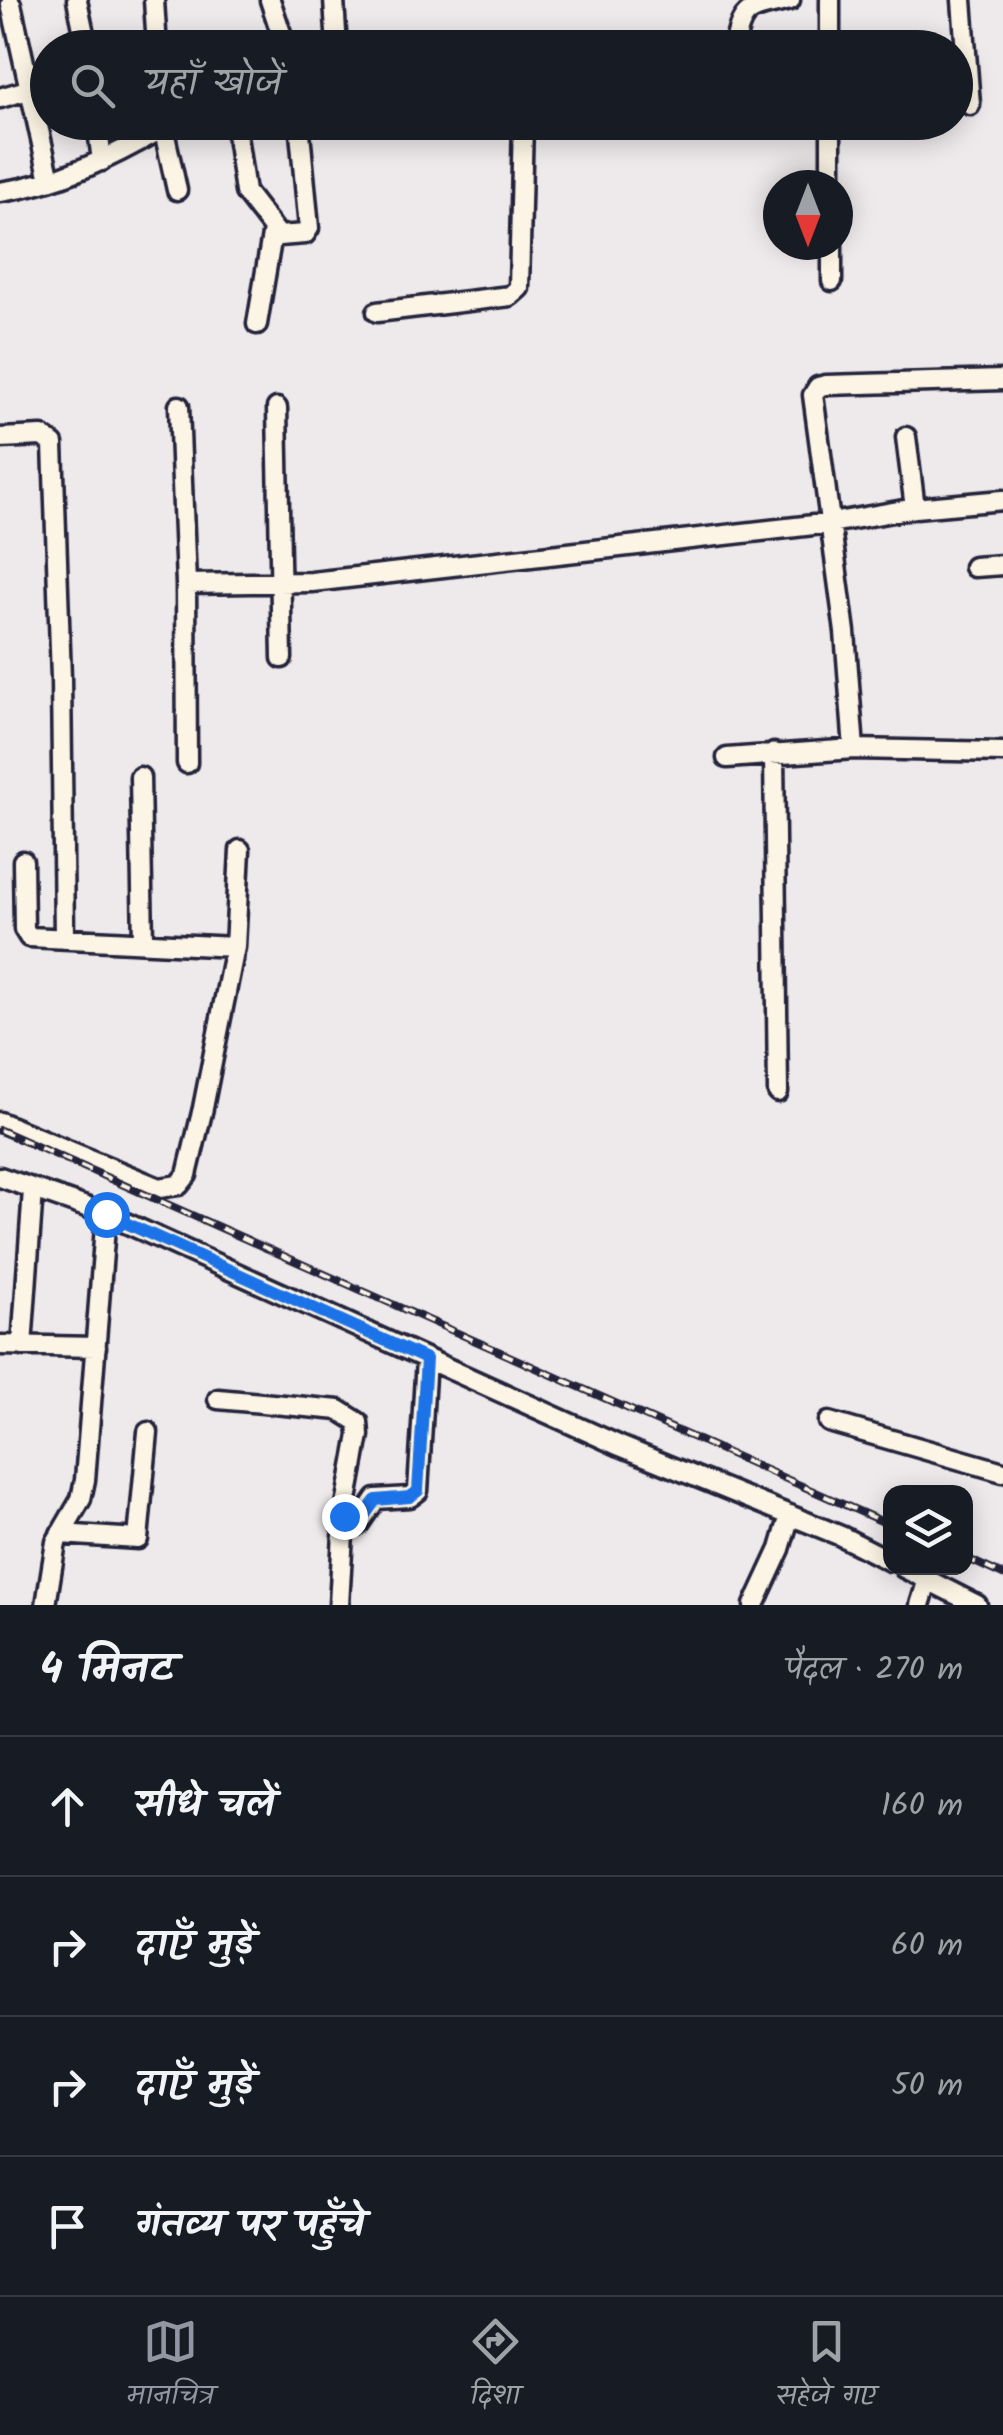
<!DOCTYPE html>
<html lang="hi">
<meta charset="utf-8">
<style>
:root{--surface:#171b24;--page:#20242c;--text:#f1f3f6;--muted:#9ea1a6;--line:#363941;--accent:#9495a2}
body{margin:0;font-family:Kalam,"Playpen Sans Deva",sans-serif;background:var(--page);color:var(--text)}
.controls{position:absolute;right:30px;bottom:30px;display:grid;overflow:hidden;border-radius:20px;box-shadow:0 5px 25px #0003}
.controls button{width:90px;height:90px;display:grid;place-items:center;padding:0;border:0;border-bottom:2px solid var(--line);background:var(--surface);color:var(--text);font:50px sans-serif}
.compass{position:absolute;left:763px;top:170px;width:90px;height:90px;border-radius:50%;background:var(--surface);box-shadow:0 5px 25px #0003;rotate:180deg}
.stop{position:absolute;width:30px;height:30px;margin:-22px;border:8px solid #1a73e8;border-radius:50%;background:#fff}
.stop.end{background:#1a73e8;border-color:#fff;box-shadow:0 2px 10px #0008}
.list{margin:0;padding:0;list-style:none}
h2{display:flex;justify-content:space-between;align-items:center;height:130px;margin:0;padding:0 40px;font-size:42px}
h2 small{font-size:32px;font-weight:400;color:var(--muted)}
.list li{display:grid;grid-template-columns:65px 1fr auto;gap:30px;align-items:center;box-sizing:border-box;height:140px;padding:0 40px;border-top:2px solid var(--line)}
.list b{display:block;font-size:38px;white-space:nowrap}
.list em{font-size:32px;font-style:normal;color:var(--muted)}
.icon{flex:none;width:55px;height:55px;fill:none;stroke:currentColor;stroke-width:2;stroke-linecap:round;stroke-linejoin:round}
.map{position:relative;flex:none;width:1003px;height:1605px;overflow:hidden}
.search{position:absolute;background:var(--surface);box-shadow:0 5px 25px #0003;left:30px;right:30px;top:30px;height:110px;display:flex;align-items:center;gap:25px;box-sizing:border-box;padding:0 35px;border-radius:55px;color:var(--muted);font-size:38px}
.sheet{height:690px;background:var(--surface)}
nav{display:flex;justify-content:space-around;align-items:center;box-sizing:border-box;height:140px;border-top:2px solid var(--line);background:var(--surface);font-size:28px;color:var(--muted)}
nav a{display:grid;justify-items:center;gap:5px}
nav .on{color:var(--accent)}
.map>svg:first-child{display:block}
</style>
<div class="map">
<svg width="1003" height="1605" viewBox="0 0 1003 1605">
<rect width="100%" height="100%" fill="#eee9ea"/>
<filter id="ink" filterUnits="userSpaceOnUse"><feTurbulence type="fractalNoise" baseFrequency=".01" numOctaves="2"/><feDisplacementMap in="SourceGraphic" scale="20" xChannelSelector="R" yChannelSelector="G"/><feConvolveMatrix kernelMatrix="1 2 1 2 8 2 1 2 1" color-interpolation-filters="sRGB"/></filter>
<g filter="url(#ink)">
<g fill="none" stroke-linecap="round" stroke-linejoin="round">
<defs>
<path id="minor" d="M77,0L87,48
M154,0L157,48
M270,0L286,48
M334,0L337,48
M830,0V48
M962,0L970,105
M11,4L50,180
M734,48C742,5 750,10 790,0
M0,98L48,84
M97,122L102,161
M162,122L177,190
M235,122L245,192L279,236L305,234L309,228L299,122
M831,122V185
M0,192C58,184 113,157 163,128
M832,245V281
M377,312L510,296L519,288L523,122
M257,324L273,229
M179,406L186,584L187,763
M277,408L282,658
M906,437L915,508
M0,438L42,436L53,444L61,678L64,937
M974,567L1003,565
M186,584L312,582L831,523L915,508L1003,500
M854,749L845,632L813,395L818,387L826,385L1003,380
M774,753L778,1092
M727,758L854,749L1003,752
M140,777L143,942
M23,861L24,929L29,937L235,947
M0,1122L159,1188L179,1185L187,1175L203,1108L235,947L240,850
M0,1177L106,1214L620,1446L841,1536L890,1561
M0,1345L96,1347
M22,1346L33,1190
M218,1399L339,1410L358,1422L359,1435L344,1516L339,1605
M829,1422L1003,1472
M342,1527L358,1525L376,1499L410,1497L418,1491L426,1359
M60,1534L138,1539L148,1432
M904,1568L977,1605
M46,1605L56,1542L81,1499L85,1480L106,1214
M754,1605L780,1549L790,1515
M920,1605L927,1582"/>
</defs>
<!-- minor casing -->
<use href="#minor" stroke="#22223b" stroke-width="25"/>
<!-- minor -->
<use href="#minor" stroke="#fcf5e5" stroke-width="18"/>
<defs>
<path id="rail" d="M0,1130L890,1525
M966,1558L1003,1575"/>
</defs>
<!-- rail casing -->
<use href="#rail" stroke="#22223b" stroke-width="8"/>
<!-- rail -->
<use href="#rail" stroke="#fcf5e5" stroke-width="4" stroke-dasharray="11" stroke-linecap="butt"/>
</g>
</g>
<g fill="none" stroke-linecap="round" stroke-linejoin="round" filter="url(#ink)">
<!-- route -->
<path stroke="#1a73e8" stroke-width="12" d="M106,1214L426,1359L418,1491L410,1497L376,1500C365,1513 362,1526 342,1527L344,1516"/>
</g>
</svg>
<div class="controls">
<button><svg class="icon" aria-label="layers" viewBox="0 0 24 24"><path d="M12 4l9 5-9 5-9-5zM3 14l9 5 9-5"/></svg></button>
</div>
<svg class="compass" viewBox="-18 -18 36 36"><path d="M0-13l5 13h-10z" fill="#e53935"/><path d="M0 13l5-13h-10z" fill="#9ea1a6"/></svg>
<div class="stop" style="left:106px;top:1214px"></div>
<div class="stop end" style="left:344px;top:1516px"></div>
<div class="search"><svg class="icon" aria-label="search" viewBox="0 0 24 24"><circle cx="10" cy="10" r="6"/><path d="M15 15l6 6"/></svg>यहाँ खोजें</div>
</div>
<section class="sheet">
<h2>4 मिनट<small>पैदल · 270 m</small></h2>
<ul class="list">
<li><svg class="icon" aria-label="ahead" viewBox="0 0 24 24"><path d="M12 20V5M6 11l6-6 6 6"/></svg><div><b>सीधे चलें</b></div><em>160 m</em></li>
<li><svg class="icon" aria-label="right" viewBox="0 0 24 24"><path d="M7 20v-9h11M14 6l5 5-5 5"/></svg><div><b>दाएँ मुड़ें</b></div><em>60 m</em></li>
<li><svg class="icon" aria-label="right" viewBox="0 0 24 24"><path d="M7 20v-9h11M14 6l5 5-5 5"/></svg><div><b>दाएँ मुड़ें</b></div><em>50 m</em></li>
<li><svg class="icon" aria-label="arrive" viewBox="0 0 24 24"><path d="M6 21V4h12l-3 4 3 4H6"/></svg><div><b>गंतव्य पर पहुँचे</b></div></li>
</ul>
</section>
<nav>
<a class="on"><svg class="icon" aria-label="map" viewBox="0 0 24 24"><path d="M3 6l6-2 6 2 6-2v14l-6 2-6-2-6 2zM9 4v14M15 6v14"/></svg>मानचित्र</a>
<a><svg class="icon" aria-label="directions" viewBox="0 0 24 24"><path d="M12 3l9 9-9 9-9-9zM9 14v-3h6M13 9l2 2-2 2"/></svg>दिशा</a>
<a><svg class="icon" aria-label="saved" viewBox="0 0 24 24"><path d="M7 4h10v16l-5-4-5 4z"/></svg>सहेजे गए</a>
</nav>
